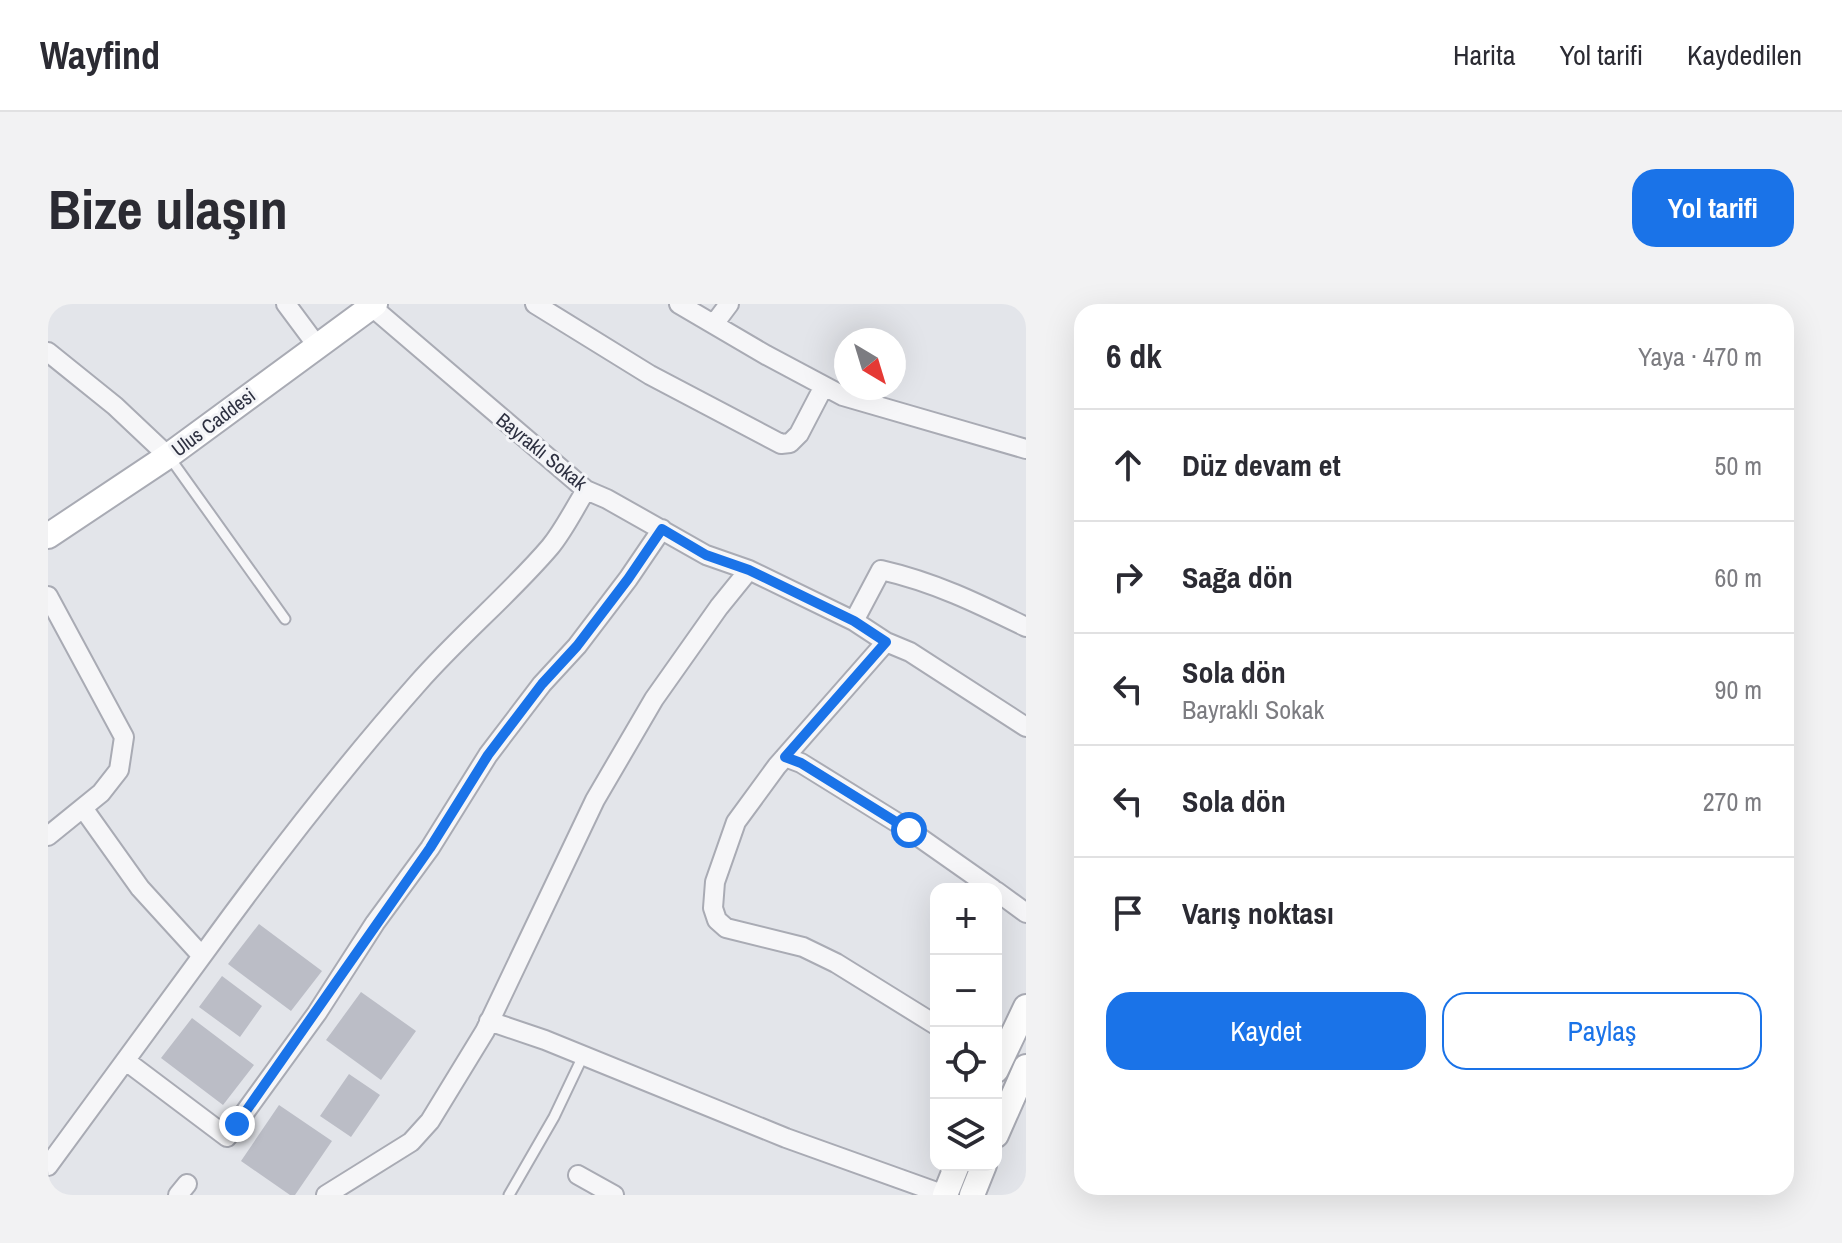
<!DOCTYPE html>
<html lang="tr">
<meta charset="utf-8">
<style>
:root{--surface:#fff;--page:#f2f2f3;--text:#2b2b33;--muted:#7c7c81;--line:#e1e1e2;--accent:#1a73e8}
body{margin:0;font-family:"Archivo Narrow",sans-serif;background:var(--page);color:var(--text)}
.controls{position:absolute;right:24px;bottom:24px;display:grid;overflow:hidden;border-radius:16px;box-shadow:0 8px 32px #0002}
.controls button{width:72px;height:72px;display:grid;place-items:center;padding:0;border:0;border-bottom:2px solid var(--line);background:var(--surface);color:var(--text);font:40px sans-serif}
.compass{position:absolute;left:786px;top:24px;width:72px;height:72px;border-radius:50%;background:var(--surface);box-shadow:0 8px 32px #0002;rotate:142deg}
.stop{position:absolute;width:24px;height:24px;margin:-18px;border:6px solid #1a73e8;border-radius:50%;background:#fff}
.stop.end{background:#1a73e8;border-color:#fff;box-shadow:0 2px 8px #0008}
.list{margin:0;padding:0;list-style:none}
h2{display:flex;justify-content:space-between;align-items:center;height:104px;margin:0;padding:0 32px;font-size:34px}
h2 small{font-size:26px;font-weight:400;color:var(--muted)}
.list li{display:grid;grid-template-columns:52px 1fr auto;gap:24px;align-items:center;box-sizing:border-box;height:112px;padding:0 32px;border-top:2px solid var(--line)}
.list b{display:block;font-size:30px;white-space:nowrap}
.list p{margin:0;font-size:26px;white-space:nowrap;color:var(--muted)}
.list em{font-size:26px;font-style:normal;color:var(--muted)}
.actions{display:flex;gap:16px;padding:24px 32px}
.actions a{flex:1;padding:18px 0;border:2px solid var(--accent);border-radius:24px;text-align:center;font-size:28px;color:var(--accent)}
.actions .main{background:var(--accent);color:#fff}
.icon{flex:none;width:44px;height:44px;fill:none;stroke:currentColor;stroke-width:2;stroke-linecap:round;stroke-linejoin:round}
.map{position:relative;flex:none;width:978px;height:891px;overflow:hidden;border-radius:24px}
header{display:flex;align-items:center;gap:48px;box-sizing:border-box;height:112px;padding:0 40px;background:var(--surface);border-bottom:2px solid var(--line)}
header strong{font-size:38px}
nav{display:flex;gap:44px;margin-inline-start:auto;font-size:28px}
.intro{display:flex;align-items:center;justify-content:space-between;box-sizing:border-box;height:192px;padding:0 48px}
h1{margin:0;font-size:56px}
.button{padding:20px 36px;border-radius:24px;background:var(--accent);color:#fff;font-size:28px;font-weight:700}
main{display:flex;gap:48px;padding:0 48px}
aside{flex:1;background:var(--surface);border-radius:24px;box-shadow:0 8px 32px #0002}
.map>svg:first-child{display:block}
</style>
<header>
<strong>Wayfind</strong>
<nav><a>Harita</a><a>Yol tarifi</a><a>Kaydedilen</a></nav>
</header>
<div class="intro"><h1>Bize ulaşın</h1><a class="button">Yol tarifi</a></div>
<main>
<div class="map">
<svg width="978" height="891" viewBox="0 0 978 891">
<rect width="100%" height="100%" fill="#e3e5ea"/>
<!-- building -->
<path fill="#bbbdc6" d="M211,620L274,667L243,707L180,660Z
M174,672L214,702L192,733L151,703Z
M313,688L368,727L333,776L278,736Z
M144,714L206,761L175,801L113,754Z
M301,770L332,791L303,833L272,812Z
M231,801L284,837L247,891H242L193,857Z"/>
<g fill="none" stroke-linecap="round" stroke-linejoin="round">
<defs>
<path id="lane" d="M122,154L237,315
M461,891L506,813L535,752"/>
<path id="street" d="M238,0L270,43
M487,0L602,71L733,140L742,139L751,130L776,82
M631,0L718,51L795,92L978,145
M324,3L538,186L559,195L658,251L701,266L806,317L838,338L862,348L978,423
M666,20L681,0
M0,48L67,102L120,152
M0,292L76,433L71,466L53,489L0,532
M806,317L833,266C886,278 929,299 978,323
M838,338L729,462L688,518L667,578L665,604L669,616L678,624L755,643L788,659L888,721
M737,453L753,459L861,526L945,585
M948,587L978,609
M154,652C222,558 293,466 370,379C412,331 461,291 502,243C516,226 526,205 538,186
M441,717L497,736L738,834L897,891
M78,757L179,833L269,709L327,619L382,544L440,451L494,380L529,342L580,275L614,225
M0,862L154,652L92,584L35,504
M530,871L566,891
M130,891L139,880
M278,891L363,838L382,817L437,727L547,496L606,395L671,303L701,266"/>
<path id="secondary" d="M0,232L120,152L327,0
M948,766L978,703
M948,831L978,763
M897,891L909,861
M924,891L936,861"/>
</defs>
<!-- lane casing -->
<use href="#lane" stroke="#a9abb4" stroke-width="13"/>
<!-- street casing -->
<use href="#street" stroke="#a9abb4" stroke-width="22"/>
<!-- secondary casing -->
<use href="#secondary" stroke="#a9abb4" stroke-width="28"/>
<!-- lane -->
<use href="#lane" stroke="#f6f6f8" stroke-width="9"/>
<!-- street -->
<use href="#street" stroke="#f6f6f8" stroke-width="18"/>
<!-- secondary -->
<use href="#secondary" stroke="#fff" stroke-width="24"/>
</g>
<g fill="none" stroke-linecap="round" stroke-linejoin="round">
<!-- route -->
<path stroke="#1a73e8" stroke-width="10" d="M189,820L382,544L440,451L494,380L529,342L580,275L614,225L658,251L701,266L806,317L838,338L737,453L753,459L861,526"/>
</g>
<g text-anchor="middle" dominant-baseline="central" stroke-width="6" stroke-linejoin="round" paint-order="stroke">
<!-- street labels -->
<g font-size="20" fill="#2d3040" stroke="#f3f4f7">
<text transform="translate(165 118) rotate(-37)">Ulus Caddesi</text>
<text transform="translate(494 147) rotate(39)">Bayraklı Sokak</text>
</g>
</g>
</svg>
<div class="controls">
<button>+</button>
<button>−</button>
<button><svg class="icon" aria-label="locate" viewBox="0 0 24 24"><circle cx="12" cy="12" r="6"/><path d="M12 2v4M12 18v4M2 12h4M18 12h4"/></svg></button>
<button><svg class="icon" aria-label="layers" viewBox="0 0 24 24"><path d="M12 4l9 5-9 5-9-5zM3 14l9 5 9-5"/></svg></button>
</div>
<svg class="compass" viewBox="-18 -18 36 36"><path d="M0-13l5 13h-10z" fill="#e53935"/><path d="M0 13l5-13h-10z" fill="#7c7c81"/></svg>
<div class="stop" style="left:861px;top:526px"></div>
<div class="stop end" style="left:189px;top:820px"></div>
</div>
<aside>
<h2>6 dk<small>Yaya · 470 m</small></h2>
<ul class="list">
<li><svg class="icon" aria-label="ahead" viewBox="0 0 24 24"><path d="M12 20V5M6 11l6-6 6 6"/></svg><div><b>Düz devam et</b></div><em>50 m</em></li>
<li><svg class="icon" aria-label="right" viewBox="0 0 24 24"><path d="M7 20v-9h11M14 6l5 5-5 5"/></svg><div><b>Sağa dön</b></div><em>60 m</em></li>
<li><svg class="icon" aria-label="left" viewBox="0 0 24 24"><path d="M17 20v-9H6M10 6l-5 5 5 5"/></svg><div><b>Sola dön</b><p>Bayraklı Sokak</p></div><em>90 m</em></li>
<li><svg class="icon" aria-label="left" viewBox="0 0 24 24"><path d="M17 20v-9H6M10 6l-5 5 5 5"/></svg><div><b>Sola dön</b></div><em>270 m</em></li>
<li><svg class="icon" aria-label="arrive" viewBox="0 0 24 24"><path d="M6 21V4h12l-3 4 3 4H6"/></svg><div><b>Varış noktası</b></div></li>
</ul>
<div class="actions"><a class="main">Kaydet</a><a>Paylaş</a></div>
</aside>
</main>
